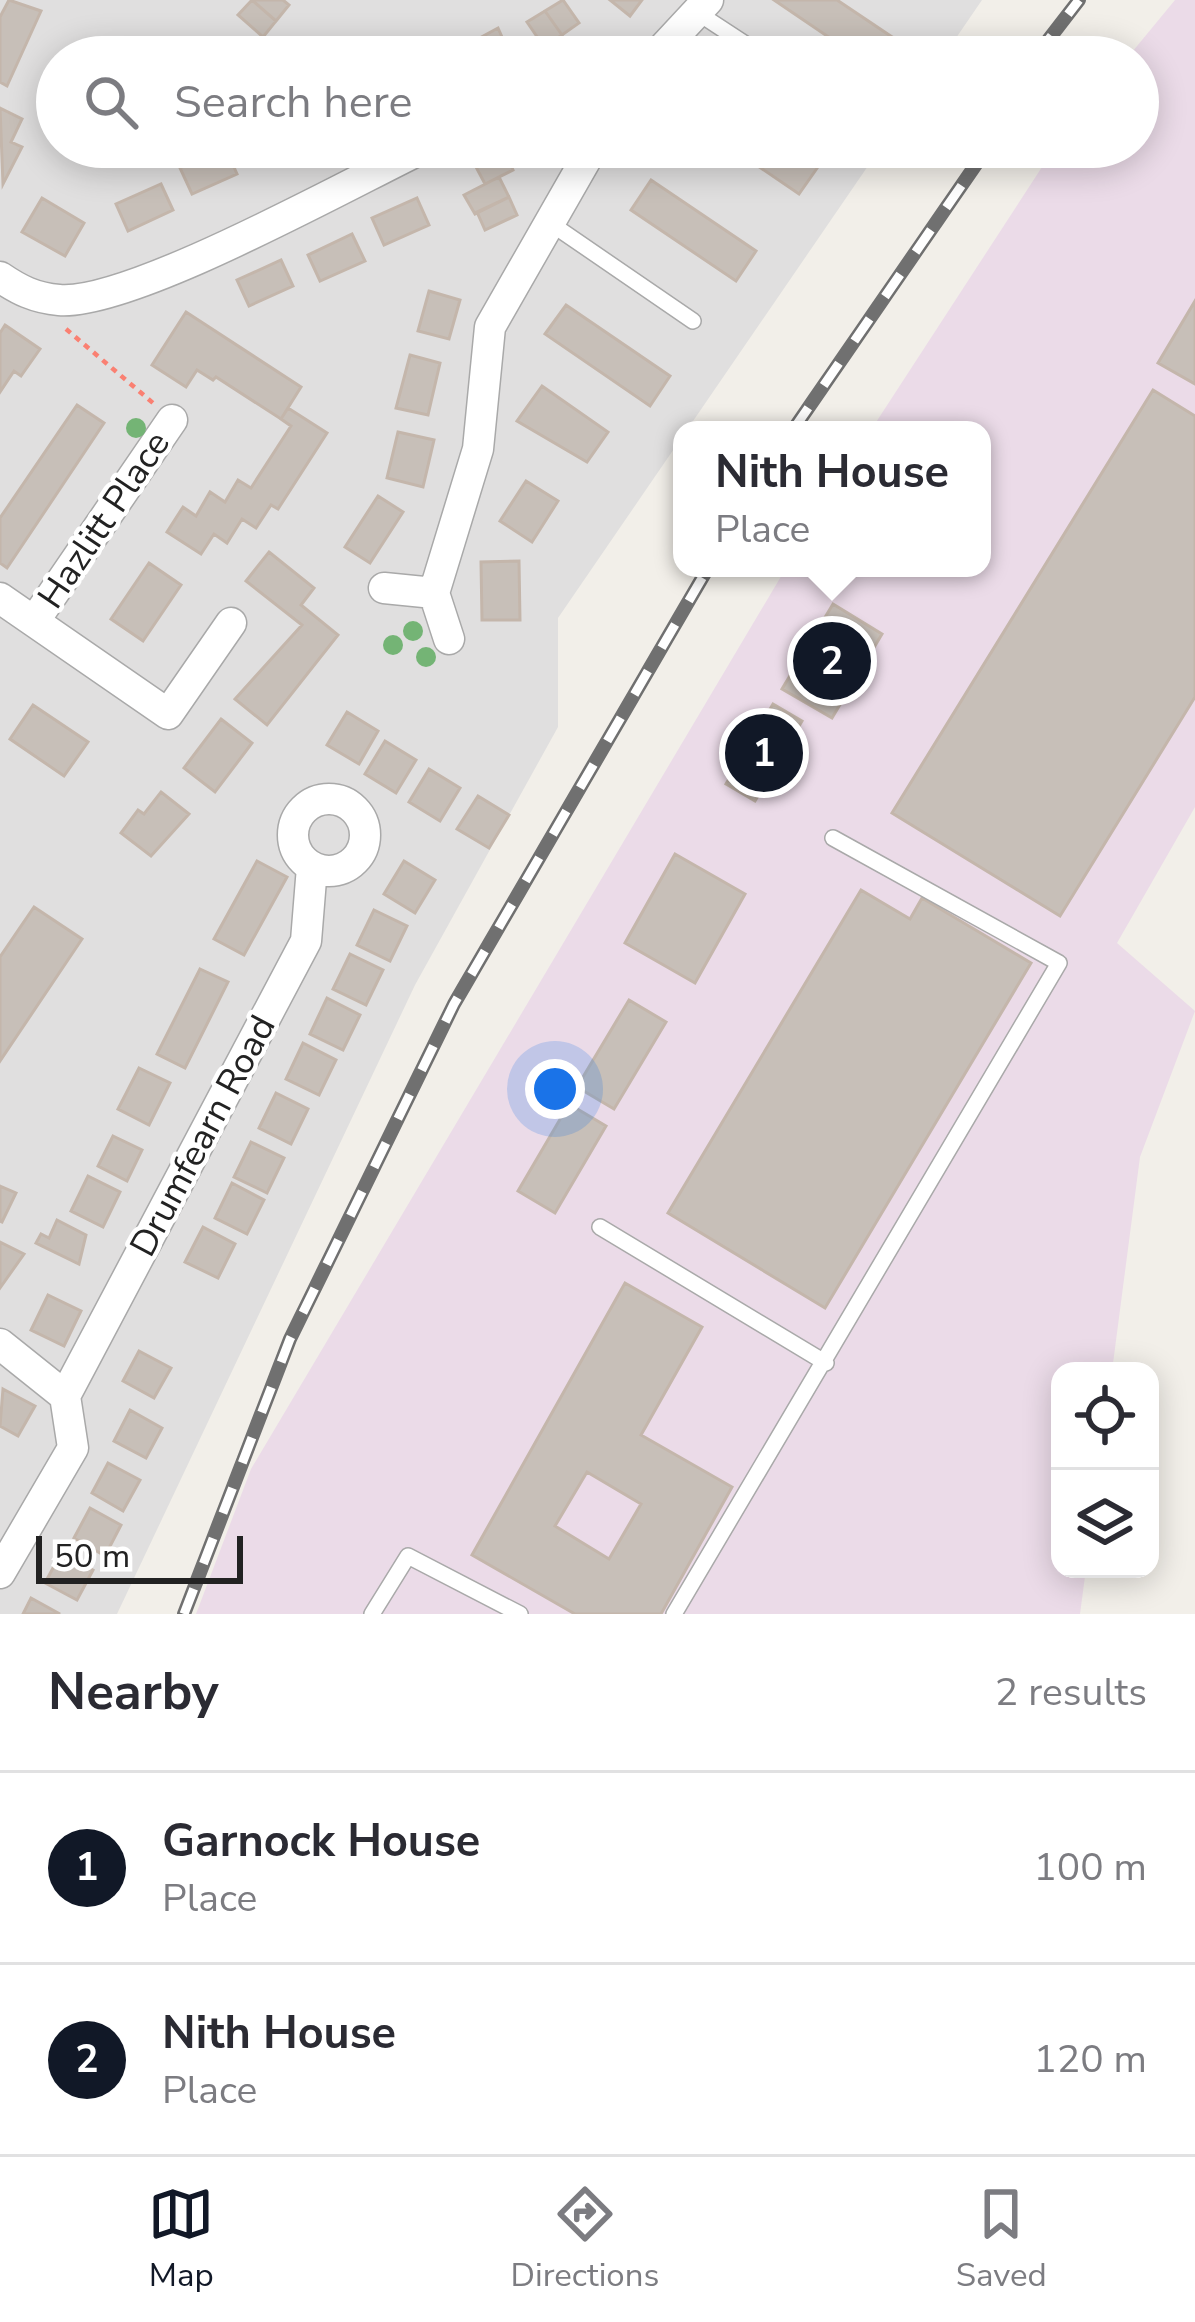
<!DOCTYPE html>
<style>
:root{--surface:#fff;--page:#f7f7f7;--text:#2b2b33;--muted:#7c7c81;--line:#e1e1e2;--accent:#111827}
body{margin:0;font-family:"Nunito Sans",sans-serif;background:var(--page);color:var(--text)}
.controls{position:absolute;right:36px;bottom:36px;display:grid;overflow:hidden;border-radius:24px;box-shadow:0 6px 30px #0003}
.controls button{width:108px;height:108px;display:grid;place-items:center;padding:0;border:0;border-bottom:3px solid var(--line);background:var(--surface);color:var(--text);font:60px sans-serif}
.scale{position:absolute;left:36px;bottom:30px;width:207px;box-sizing:border-box;padding-left:12px;border:6px solid #222;border-top:0;font-size:33px;line-height:42px;white-space:nowrap;color:#222;-webkit-text-stroke:9px #fff;paint-order:stroke}
.you{position:absolute;left:555px;top:1089px;width:42px;height:42px;margin:-30px;border:9px solid #fff;border-radius:50%;background:#1a73e8;box-shadow:0 0 0 18px #1a73e833}
.badge{display:grid;place-items:center;width:78px;height:78px;border-radius:50%;background:var(--accent);color:#fff;font-size:39px;font-weight:700}
.pin{position:absolute;translate:-50% -50%;border:6px solid #fff;box-shadow:0 3px 12px #0006}
.popup{position:absolute;left:673px;top:421px;width:318px;height:156px;box-sizing:border-box;display:grid;place-content:center;border-radius:24px;background:var(--surface);filter:drop-shadow(0 3px 9px #0005);font-size:39px;white-space:nowrap;color:var(--muted)}
.popup b{font-size:45px;color:var(--text)}
.popup::after{content:'';position:absolute;left:50%;top:100%;margin-left:-24px;border:24px solid transparent;border-top-color:var(--surface)}
.list{margin:0;padding:0;list-style:none}
h2{display:flex;justify-content:space-between;align-items:center;height:156px;margin:0;padding:0 48px;font-size:51px}
h2 small{font-size:39px;font-weight:400;color:var(--muted)}
.list li{display:grid;grid-template-columns:78px 1fr auto;gap:36px;align-items:center;box-sizing:border-box;height:192px;padding:0 48px;border-top:3px solid var(--line)}
.list b{display:block;font-size:45px;white-space:nowrap}
.list p{margin:0;font-size:39px;white-space:nowrap;color:var(--muted)}
.list em{font-size:39px;font-style:normal;color:var(--muted)}
.icon{flex:none;width:66px;height:66px;fill:none;stroke:currentColor;stroke-width:2;stroke-linecap:round;stroke-linejoin:round}
.map{position:relative;flex:none;width:1195px;height:1614px;overflow:hidden}
.search{position:absolute;background:var(--surface);box-shadow:0 6px 30px #0003;left:36px;right:36px;top:36px;height:132px;display:flex;align-items:center;gap:30px;box-sizing:border-box;padding:0 42px;border-radius:66px;color:var(--muted);font-size:45px}
.sheet{height:540px;background:var(--surface)}
nav{display:flex;justify-content:space-around;align-items:center;box-sizing:border-box;height:168px;border-top:3px solid var(--line);background:var(--surface);font-size:33px;color:var(--muted)}
nav a{display:grid;justify-items:center;gap:6px}
nav .on{color:var(--accent)}
.map>svg:first-child{display:block}
</style>
<div class="map">
<svg width="1195" height="1614" viewBox="0 0 1195 1614">
<rect width="100%" height="100%" fill="#f2efe9"/>
<!-- residential -->
<path fill="#e0dfdf" d="M0,0H982L943,57H57V147H881L558,618V727L415,985L117,1614H0Z"/>
<!-- industrial -->
<path fill="#ebdbe8" d="M1175,0H1195V807L1117,943L1195,1011L1140,1157L1112,1371H1060V1569H1086L1080,1614H196L251,1469L786,568H982V430H871L1055,147H1138V57H1128Z"/>
<!-- building -->
<path fill="#c7bfb8" stroke="#c4b6ab" stroke-width="3" fill-rule="evenodd" d="M9,0L41,11L7,86L0,82V17Z
M252,0L276,21L263,37L238,15Z
M252,0H283L289,5L276,21Z
M563,0L579,23L562,35L545,11Z
M610,0H642L630,16Z
M774,0H837L901,43L891,57H858Z
M545,11L562,35L544,47L527,22Z
M498,28L510,55L486,57L478,39Z
M478,39L486,57H462L458,48Z
M424,45L429,57H398Z
M0,108L22,119L11,142L22,147L3,184Z
M225,147L237,174L192,194L180,168Z
M255,147H298L262,164Z
M730,147H794L820,164L799,194Z
M506,153L513,170L485,184L476,167Z
M499,177L509,197L475,214L464,195Z
M651,180L756,251L736,281L631,210Z
M161,184L173,210L128,231L116,204Z
M509,197L517,215L485,230L477,212Z
M42,198L84,223L65,256L22,232Z
M417,198L429,225L384,245L372,218Z
M352,234L365,261L320,281L308,255Z
M281,260L293,286L249,306L237,280Z
M429,291L460,300L449,339L418,331Z
M1195,301V384L1158,363Z
M566,305L670,376L650,406L545,334Z
M186,312L301,387L281,419L216,377L213,380L197,370L186,387L152,365Z
M5,325L40,349L21,376L14,371L0,392V333Z
M410,355L440,363L428,415L396,408Z
M542,386L608,432L587,462L517,421Z
M1153,390L1195,416V697L1060,916L892,813Z
M77,405L104,423L7,568L0,563V518Z
M288,408L327,433L278,509L271,505L256,528L242,519L227,543L214,534L201,554L167,532L183,507L196,516L210,492L225,502L238,480L251,488L291,426L281,419Z
M398,432L434,440L423,487L387,478Z
M526,481L558,501L532,542L500,521Z
M378,496L403,512L370,563L345,547Z
M269,552L314,588L301,605L338,635L267,725L235,699L302,625L246,581Z
M519,561L520,620H482L481,562Z
M149,563L181,585L143,641L111,619Z
M833,604L882,634L832,718L782,689Z
M773,704L802,721L755,801L726,784Z
M33,705L88,742L64,776L10,739Z
M347,712L378,731L359,764L327,745Z
M221,719L252,743L215,792L184,768Z
M385,741L416,760L396,793L365,774Z
M429,769L460,788L440,821L409,802Z
M161,792L189,814L151,856L121,833L138,810L144,814Z
M478,796L509,815L489,848L457,829Z
M675,854L745,894L695,983L625,943Z
M257,861L287,877L244,955L214,939Z
M404,861L435,880L415,913L384,894Z
M861,890L910,919L922,898L1031,963L825,1308L668,1213Z
M34,907L82,939L0,1061V957Z
M374,910L407,926L390,961L357,945Z
M350,954L383,970L366,1005L333,989Z
M200,969L228,982L185,1068L157,1054Z
M327,998L360,1015L343,1050L310,1034Z
M629,1000L666,1022L614,1109L577,1087Z
M303,1043L336,1060L319,1095L286,1079Z
M139,1068L170,1083L149,1125L118,1109Z
M276,1093L308,1109L291,1144L259,1128Z
M569,1104L606,1126L555,1213L518,1191Z
M113,1136L142,1150L127,1181L98,1166Z
M251,1142L284,1158L267,1193L234,1177Z
M88,1176L120,1192L103,1227L71,1211Z
M232,1183L264,1200L247,1234L215,1218Z
M0,1186L16,1193L2,1222L0,1221Z
M57,1220L86,1235L79,1264L36,1243L41,1234L49,1238Z
M203,1227L235,1244L218,1278L185,1262Z
M0,1242L24,1254L0,1288Z
M625,1283L702,1327L641,1435L732,1487L661,1614H575L472,1555ZM587,1472L641,1504L609,1559L555,1526Z
M48,1295L81,1311L64,1346L31,1330Z
M139,1351L171,1368L154,1398L123,1381Z
M3,1389L35,1406L18,1436L0,1426Z
M130,1410L162,1428L146,1458L114,1441Z
M108,1463L140,1480L123,1511L92,1493Z
M90,1508L121,1525L105,1556L74,1538Z
M61,1553L93,1570L77,1600L45,1583Z
M31,1598L60,1614H23Z"/>
<g fill="none" stroke-linecap="round" stroke-linejoin="round">
<defs>
<path id="lane" d="M698,13L765,57
M553,225L693,321
M600,1227L826,1363
M372,1614L408,1556L520,1614
M674,1614L1059,963L833,838"/>
<path id="street" d="M655,57L708,0
M0,277C19,290 35,298 59,300C130,306 350,183 425,147
M384,588L434,593
M0,598L168,714L231,623
M35,620L172,420
M449,639L434,593L478,449L490,327L593,147
M293 835a36 36 0 1 1 72 0a36 36 0 1 1-72 0Z
M0,1344L65,1396
M0,1573L73,1448L65,1396L306,941L312,867"/>
</defs>
<!-- lane casing -->
<use href="#lane" stroke="#a9a9a9" stroke-width="18"/>
<!-- street casing -->
<use href="#street" stroke="#a9a9a9" stroke-width="33"/>
<!-- path -->
<path stroke="#fa8072" stroke-width="4.5" stroke-dasharray="6 6" stroke-linecap="butt" d="M66,329L153,403"/>
<!-- lane -->
<use href="#lane" stroke="#fff" stroke-width="15"/>
<!-- street -->
<use href="#street" stroke="#fff" stroke-width="30"/>
<defs>
<path id="rail" d="M1035,57L1079,0
M793,430L988,147
M184,1614L290,1339L454,1004L708,568"/>
</defs>
<!-- rail casing -->
<use href="#rail" stroke="#707070" stroke-width="14"/>
<!-- rail -->
<use href="#rail" stroke="#fff" stroke-width="9" stroke-dasharray="27" stroke-linecap="butt"/>
</g>
<!-- trees -->
<g fill="#74b475">
<circle cx="136" cy="428" r="10"/>
<circle cx="413" cy="631" r="10"/>
<circle cx="393" cy="645" r="10"/>
<circle cx="426" cy="657" r="10"/>
</g>
<g text-anchor="middle" dominant-baseline="central" stroke-width="9" stroke-linejoin="round" paint-order="stroke">
<!-- street labels -->
<g font-size="36" fill="#222" stroke="#fff">
<text transform="translate(104 520) rotate(-56)">Hazlitt Place</text>
<text transform="translate(203 1136) rotate(-62)">Drumfearn Road</text>
</g>
</g>
</svg>
<div class="controls">
<button><svg class="icon" aria-label="locate" viewBox="0 0 24 24"><circle cx="12" cy="12" r="6"/><path d="M12 2v4M12 18v4M2 12h4M18 12h4"/></svg></button>
<button><svg class="icon" aria-label="layers" viewBox="0 0 24 24"><path d="M12 4l9 5-9 5-9-5zM3 14l9 5 9-5"/></svg></button>
</div>
<div class="scale">50 m</div>
<div class="you"></div>
<div class="pin badge" style="left:764px;top:753px">1</div>
<div class="pin badge" style="left:832px;top:661px">2</div>
<div class="popup"><b>Nith House</b>Place</div>
<div class="search"><svg class="icon" aria-label="search" viewBox="0 0 24 24"><circle cx="10" cy="10" r="6"/><path d="M15 15l6 6"/></svg>Search here</div>
</div>
<section class="sheet">
<h2>Nearby<small>2 results</small></h2>
<ul class="list">
<li><span class="badge">1</span><div><b>Garnock House</b><p>Place</p></div><em>100 m</em></li>
<li><span class="badge">2</span><div><b>Nith House</b><p>Place</p></div><em>120 m</em></li>
</ul>
</section>
<nav>
<a class="on"><svg class="icon" aria-label="map" viewBox="0 0 24 24"><path d="M3 6l6-2 6 2 6-2v14l-6 2-6-2-6 2zM9 4v14M15 6v14"/></svg>Map</a>
<a><svg class="icon" aria-label="directions" viewBox="0 0 24 24"><path d="M12 3l9 9-9 9-9-9zM9 14v-3h6M13 9l2 2-2 2"/></svg>Directions</a>
<a><svg class="icon" aria-label="saved" viewBox="0 0 24 24"><path d="M7 4h10v16l-5-4-5 4z"/></svg>Saved</a>
</nav>
